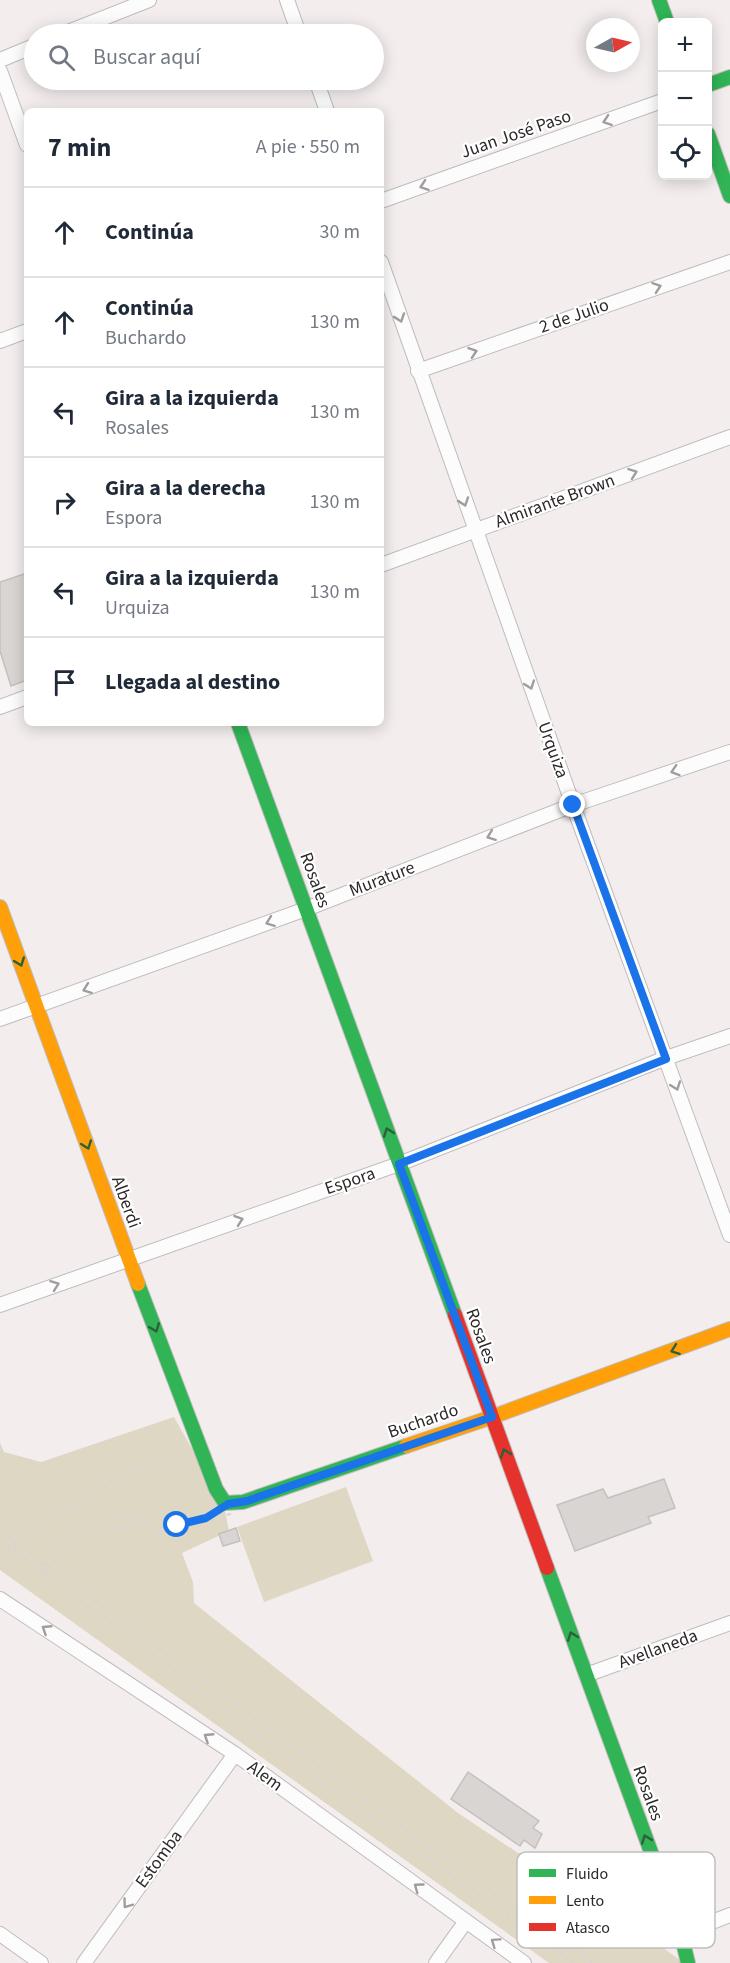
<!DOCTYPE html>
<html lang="es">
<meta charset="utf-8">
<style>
:root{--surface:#fff;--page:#f2f2f3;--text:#1f2937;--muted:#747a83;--line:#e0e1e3}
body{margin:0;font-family:"Source Sans 3",sans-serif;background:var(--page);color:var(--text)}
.controls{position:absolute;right:18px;top:18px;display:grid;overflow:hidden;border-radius:9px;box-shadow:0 3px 15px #0003}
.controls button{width:54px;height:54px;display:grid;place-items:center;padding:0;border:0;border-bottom:2px solid var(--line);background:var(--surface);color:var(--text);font:30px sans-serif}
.compass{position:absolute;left:586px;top:18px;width:54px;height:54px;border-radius:50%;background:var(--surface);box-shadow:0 3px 15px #0003;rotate:82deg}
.stop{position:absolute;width:18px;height:18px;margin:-14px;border:4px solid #1a73e8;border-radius:50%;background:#fff}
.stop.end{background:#1a73e8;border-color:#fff;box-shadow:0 2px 6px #0008}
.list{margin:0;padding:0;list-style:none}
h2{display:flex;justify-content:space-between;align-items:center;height:78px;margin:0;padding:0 24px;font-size:26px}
h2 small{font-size:20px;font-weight:400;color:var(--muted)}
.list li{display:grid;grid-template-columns:39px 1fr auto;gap:18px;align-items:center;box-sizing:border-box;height:90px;padding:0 24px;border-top:2px solid var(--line)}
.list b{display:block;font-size:22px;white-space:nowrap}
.list p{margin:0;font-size:20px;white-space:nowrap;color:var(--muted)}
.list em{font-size:20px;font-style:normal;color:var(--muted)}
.icon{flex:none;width:33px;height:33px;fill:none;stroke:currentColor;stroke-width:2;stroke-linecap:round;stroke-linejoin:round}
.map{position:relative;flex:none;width:730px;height:1963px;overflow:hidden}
.search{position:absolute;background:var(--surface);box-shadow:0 3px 15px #0003;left:24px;top:24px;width:360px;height:66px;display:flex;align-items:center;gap:15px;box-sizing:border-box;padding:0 21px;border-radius:33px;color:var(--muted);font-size:22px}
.panel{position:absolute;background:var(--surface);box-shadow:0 3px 15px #0003;left:24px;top:108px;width:360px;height:618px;border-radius:9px}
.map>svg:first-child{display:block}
</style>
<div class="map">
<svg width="730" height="1963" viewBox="0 0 730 1963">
<rect width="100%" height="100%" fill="#f3eeed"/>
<!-- green -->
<path fill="#ded7c3" d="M174,1417L224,1506L229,1531L182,1553L193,1582L194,1603L458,1813L518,1853L534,1855L684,1963H549L0,1570V1443L4,1452L41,1462Z
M346,1487L373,1561L264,1602L237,1527Z"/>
<!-- building -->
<path fill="#d9d5d3" stroke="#c4c0bf" stroke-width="1.5" d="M27,573V680L11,686L0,651V582Z
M664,1479L675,1508L648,1517L651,1523L575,1551L557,1505L603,1489L608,1498Z
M236,1528L240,1541L223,1546L219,1534Z
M468,1772L539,1821L533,1828L542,1834L535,1848L524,1840L520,1846L451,1799Z"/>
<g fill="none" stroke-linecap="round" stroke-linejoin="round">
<defs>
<path id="street" d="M287,0L299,34
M63,34L149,0
M0,60L34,46
M0,71L27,145
M316,80L327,111
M381,201L662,101
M381,262L573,805L730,1235
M0,341L27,331
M418,371L730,262
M381,565L730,437
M0,707L27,697
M0,1019L306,909L573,805L730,752
M0,1305L399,1164L666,1058L730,1036
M0,1599L235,1754L524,1963
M586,1675L730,1623
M0,1934L41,1963
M681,1934L730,1915
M84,1963L235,1754
M436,1963L466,1921"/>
<path id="fast" d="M659,0L667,22
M708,85L730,77
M708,134L730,196
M238,723L455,1315
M138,1284L216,1489L225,1503L243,1502L406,1446
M547,1568L681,1934L688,1963"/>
<path id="slow" d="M0,907L138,1284
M406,1446L492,1417L730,1329"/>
<path id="jam" d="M455,1315L547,1568"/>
</defs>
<!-- street casing -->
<use href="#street" stroke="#c0bcbc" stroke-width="16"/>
<!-- fast casing -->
<use href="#fast" stroke="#c0bcbc" stroke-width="16"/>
<!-- slow casing -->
<use href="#slow" stroke="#c0bcbc" stroke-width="16"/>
<!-- jam casing -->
<use href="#jam" stroke="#c0bcbc" stroke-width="16"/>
<!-- path -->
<path stroke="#d7d5d4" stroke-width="2" stroke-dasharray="4.5 4.5" stroke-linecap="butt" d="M228,1504L230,1514L178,1529L158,1532L141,1524L89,1534L61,1553L44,1572L39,1568C64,1539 98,1515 138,1519C145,1520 152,1526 159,1527C169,1529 195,1522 204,1518C212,1515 220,1509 228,1504Z
M0,1531L462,1871L592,1963
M0,1540L344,1798L574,1963
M0,1559L17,1543L131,1469L185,1458"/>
<!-- street -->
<use href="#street" stroke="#fdfcfc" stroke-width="14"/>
<!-- fast -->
<use href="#fast" stroke="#30b455" stroke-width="14"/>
<!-- slow -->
<use href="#slow" stroke="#ff9f0a" stroke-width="14"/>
<!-- jam -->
<use href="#jam" stroke="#e5322d" stroke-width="14"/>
</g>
<!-- one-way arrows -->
<defs><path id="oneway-chevron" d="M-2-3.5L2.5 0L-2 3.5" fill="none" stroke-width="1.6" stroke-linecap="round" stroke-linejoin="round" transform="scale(1.5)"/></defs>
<g stroke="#9f9d9d">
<use href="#oneway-chevron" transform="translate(607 121) rotate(161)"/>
<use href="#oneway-chevron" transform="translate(424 186) rotate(161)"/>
<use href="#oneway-chevron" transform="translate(657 287) rotate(-19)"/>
<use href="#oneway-chevron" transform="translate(400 318) rotate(71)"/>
<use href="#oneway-chevron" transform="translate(473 352) rotate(-19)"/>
<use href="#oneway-chevron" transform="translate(633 473) rotate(-20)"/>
<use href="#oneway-chevron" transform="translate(464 502) rotate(71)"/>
<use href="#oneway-chevron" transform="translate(530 685) rotate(70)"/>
<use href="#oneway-chevron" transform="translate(675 771) rotate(162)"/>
<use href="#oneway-chevron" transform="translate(491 836) rotate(159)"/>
<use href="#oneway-chevron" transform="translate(270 922) rotate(160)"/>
<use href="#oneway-chevron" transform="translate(87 989) rotate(160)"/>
<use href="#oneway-chevron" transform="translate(676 1086) rotate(70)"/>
<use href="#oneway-chevron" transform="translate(239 1220) rotate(-19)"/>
<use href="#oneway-chevron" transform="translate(55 1285) rotate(-20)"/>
<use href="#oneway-chevron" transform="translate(46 1629) rotate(-147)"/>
<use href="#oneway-chevron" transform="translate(208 1737) rotate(-147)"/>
<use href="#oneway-chevron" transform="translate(418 1887) rotate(-144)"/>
<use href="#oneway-chevron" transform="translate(127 1904) rotate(126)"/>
<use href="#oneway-chevron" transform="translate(495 1942) rotate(-145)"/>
</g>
<g stroke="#2e613a">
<use href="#oneway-chevron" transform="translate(20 962) rotate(70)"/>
<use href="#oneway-chevron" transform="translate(388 1132) rotate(-110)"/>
<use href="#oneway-chevron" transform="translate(87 1145) rotate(70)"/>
<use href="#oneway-chevron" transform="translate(155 1328) rotate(69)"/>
<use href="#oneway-chevron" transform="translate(675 1350) rotate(160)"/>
<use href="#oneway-chevron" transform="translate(505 1453) rotate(-110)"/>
<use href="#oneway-chevron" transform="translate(572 1636) rotate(-110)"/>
<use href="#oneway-chevron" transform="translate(646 1839) rotate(-110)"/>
</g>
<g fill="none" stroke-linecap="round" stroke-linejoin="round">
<!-- route -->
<path stroke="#1a73e8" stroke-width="8" d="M177,1525L206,1518L228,1504L247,1501L492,1417L399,1164L666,1059L573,805"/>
</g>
<g text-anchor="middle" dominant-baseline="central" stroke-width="4.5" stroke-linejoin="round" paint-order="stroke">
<!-- street labels -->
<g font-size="18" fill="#2d2928" stroke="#fff">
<text transform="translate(516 134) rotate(-19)">Juan José Paso</text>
<text transform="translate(574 316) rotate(-19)">2 de Julio</text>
<text transform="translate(555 501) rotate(-20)">Almirante Brown</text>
<text transform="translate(553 750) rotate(70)">Urquiza</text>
<text transform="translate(382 879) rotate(-21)">Murature</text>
<text transform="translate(315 880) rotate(70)">Rosales</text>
<text transform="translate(350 1181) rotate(-19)">Espora</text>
<text transform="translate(126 1202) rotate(70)">Alberdi</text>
<text transform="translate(481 1336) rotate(70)">Rosales</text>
<text transform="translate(423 1421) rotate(-19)">Buchardo</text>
<text transform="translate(658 1649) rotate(-20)">Avellaneda</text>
<text transform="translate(265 1776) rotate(36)">Alem</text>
<text transform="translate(648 1793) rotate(70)">Rosales</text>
<text transform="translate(159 1859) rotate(-54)">Estomba</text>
</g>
</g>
<!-- legend -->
<rect x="517" y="1852" width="198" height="96" rx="9" fill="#fff" stroke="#c0bfbe" stroke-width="1.5"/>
<rect x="529" y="1869" width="27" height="8" fill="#30b455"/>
<rect x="529" y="1896" width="27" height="8" fill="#ff9f0a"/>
<rect x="529" y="1923" width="27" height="8" fill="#e5322d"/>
<g font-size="16" fill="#2d2928">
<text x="566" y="1879">Fluido</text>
<text x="566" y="1906">Lento</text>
<text x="566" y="1933">Atasco</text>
</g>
</svg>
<div class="controls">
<button>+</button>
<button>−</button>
<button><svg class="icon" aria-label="locate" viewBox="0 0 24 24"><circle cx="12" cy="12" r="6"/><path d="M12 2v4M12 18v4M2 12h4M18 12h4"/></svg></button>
</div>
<svg class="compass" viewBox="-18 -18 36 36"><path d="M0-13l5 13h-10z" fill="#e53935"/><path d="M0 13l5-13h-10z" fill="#747a83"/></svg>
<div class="stop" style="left:177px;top:1525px"></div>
<div class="stop end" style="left:573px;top:805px"></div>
<div class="search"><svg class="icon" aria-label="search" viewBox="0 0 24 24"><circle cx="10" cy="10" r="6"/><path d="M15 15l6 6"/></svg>Buscar aquí</div>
<section class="panel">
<h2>7 min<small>A pie · 550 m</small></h2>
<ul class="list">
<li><svg class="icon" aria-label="ahead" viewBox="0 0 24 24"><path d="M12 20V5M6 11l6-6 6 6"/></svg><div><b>Continúa</b></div><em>30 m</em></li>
<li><svg class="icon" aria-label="ahead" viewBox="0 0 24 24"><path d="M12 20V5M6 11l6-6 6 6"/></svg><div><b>Continúa</b><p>Buchardo</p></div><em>130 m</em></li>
<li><svg class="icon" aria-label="left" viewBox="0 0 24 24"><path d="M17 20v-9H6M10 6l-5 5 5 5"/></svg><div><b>Gira a la izquierda</b><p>Rosales</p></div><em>130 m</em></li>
<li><svg class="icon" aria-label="right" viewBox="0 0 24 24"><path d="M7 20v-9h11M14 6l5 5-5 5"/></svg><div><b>Gira a la derecha</b><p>Espora</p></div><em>130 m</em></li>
<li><svg class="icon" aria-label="left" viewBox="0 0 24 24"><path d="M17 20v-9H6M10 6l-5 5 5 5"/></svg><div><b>Gira a la izquierda</b><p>Urquiza</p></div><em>130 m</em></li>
<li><svg class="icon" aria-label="arrive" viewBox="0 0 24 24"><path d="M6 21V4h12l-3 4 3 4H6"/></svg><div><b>Llegada al destino</b></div></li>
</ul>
</section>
</div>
